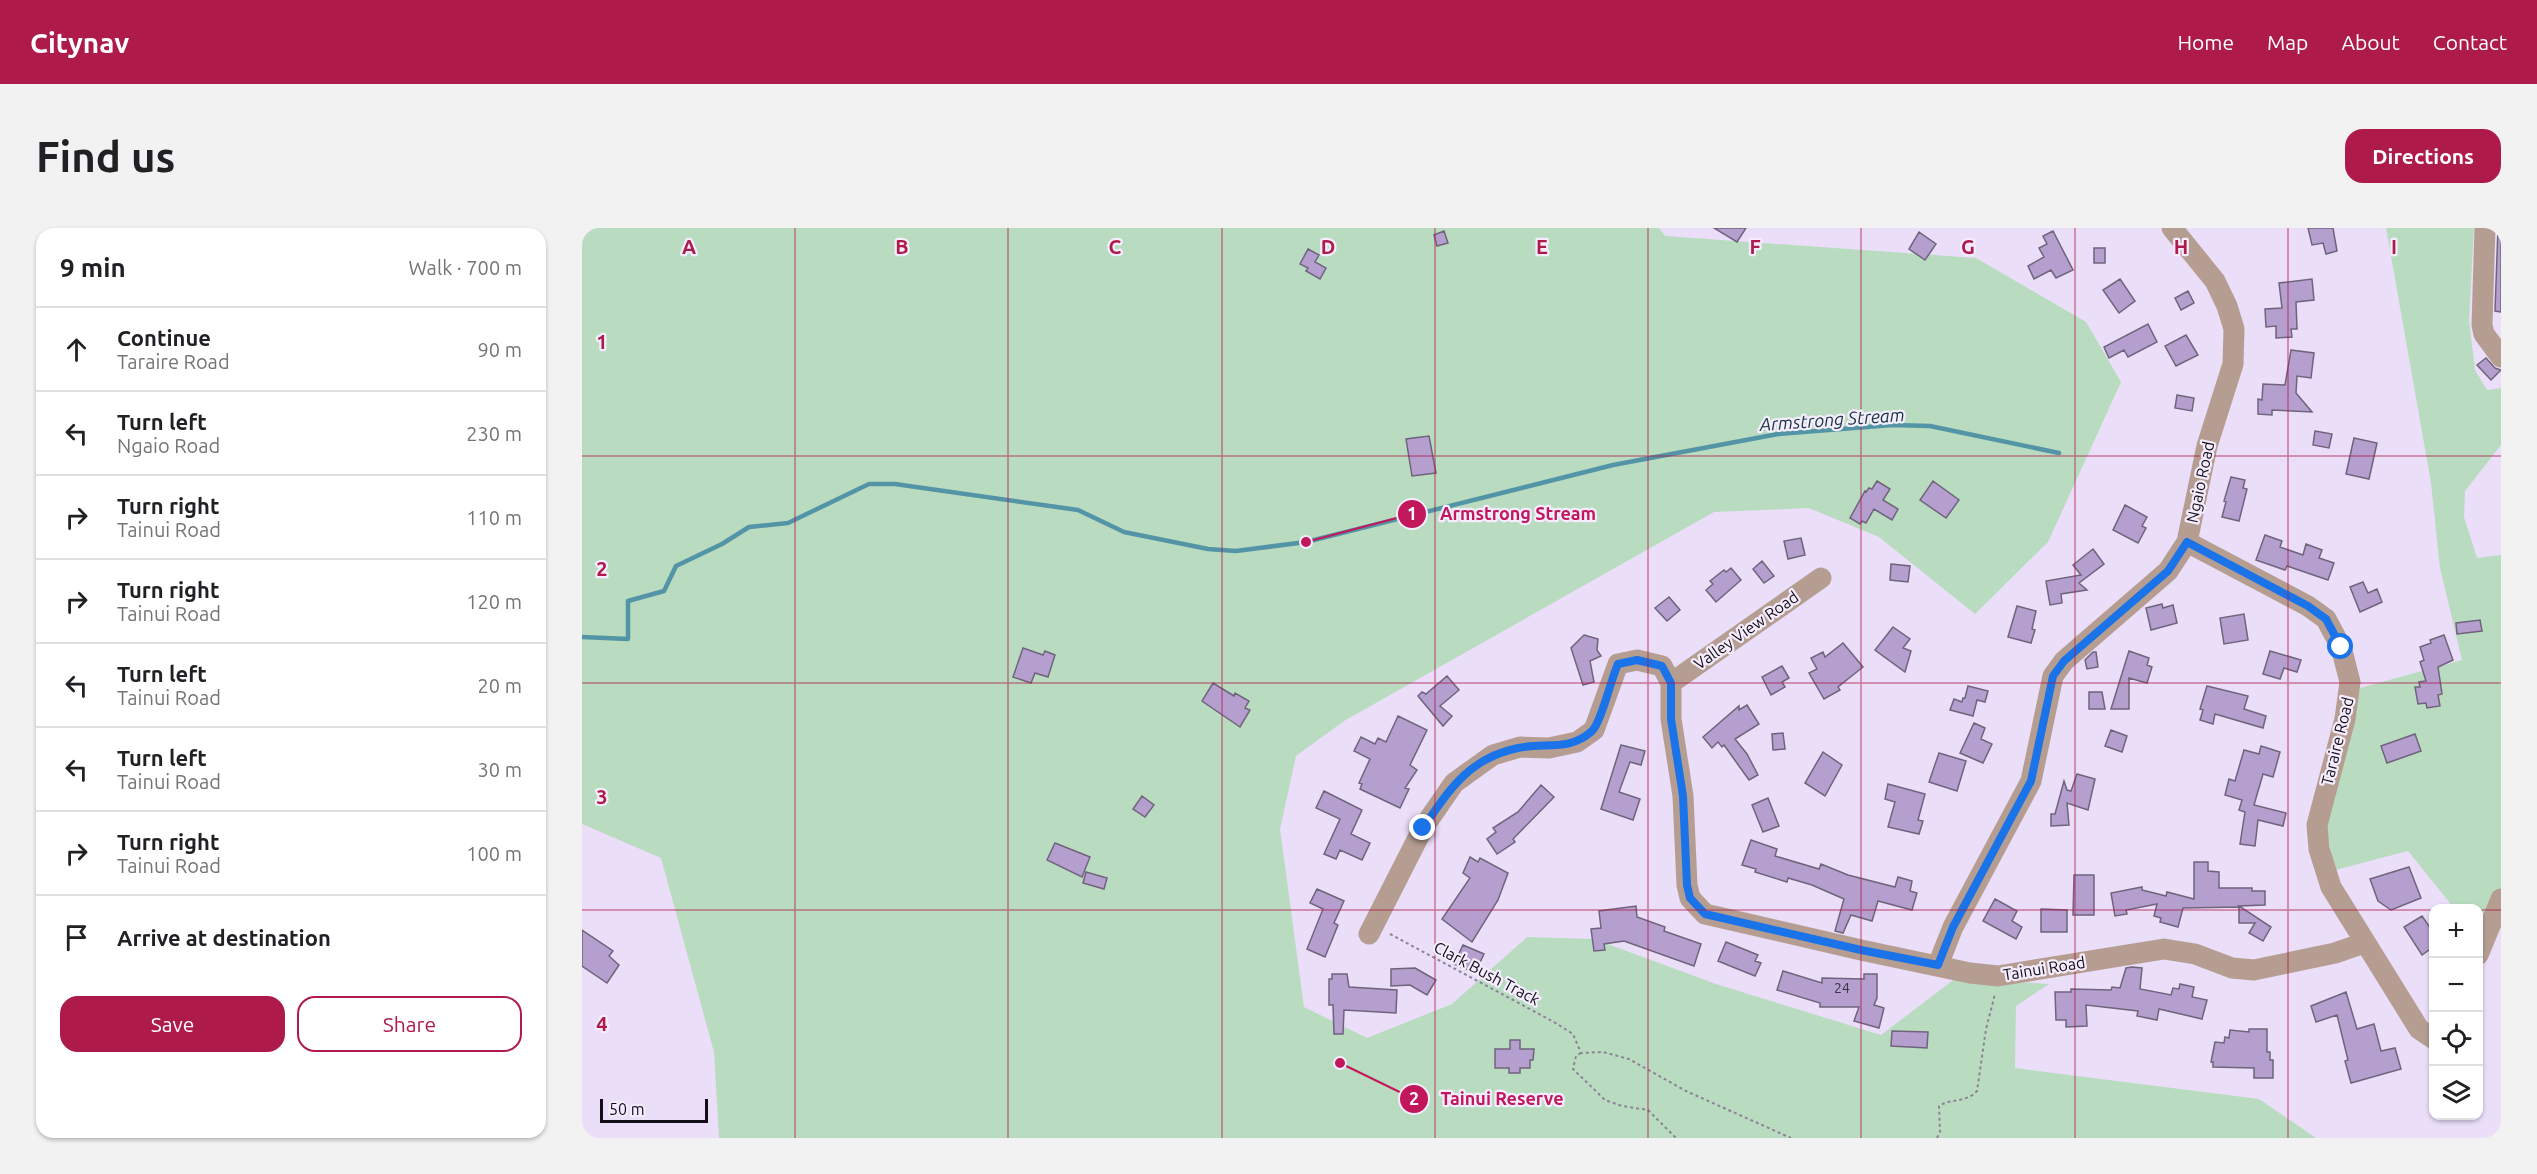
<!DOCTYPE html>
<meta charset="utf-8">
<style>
:root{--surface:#fff;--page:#f2f2f2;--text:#202124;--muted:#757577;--line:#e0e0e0;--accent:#ae1b4a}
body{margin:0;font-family:Ubuntu,sans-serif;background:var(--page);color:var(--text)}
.controls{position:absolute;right:18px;bottom:18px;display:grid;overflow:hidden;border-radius:12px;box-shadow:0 2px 4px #0004}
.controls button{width:54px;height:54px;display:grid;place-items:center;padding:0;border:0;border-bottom:2px solid var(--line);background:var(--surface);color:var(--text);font:30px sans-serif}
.scale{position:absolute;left:18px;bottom:15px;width:108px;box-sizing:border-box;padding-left:6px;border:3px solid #120d16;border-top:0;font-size:16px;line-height:21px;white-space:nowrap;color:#120d16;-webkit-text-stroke:4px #f5edfe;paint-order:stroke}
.stop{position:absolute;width:18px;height:18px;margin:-14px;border:4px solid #1a73e8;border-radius:50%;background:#fff}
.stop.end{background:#1a73e8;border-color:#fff;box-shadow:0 2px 6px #0008}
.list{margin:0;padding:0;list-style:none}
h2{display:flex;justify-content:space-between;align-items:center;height:78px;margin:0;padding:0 24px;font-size:26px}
h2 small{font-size:20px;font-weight:400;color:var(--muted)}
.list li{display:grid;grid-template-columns:39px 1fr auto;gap:18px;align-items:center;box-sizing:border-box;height:84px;padding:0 24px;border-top:2px solid var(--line)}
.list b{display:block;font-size:22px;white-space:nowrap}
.list p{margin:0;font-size:20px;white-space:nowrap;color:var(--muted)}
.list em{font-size:20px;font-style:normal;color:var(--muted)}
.actions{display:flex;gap:12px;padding:18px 24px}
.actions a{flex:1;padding:14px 0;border:2px solid var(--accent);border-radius:18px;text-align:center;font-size:21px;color:var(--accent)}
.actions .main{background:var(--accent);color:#fff}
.icon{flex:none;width:33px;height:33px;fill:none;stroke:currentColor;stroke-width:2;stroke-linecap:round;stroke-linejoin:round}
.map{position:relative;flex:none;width:1919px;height:910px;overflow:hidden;border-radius:18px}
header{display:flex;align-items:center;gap:36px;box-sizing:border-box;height:84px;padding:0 30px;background:var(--accent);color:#fff}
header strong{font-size:28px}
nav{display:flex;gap:33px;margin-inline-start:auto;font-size:21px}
.intro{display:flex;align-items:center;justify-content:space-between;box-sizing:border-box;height:144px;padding:0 36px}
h1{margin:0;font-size:42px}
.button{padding:15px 27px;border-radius:18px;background:var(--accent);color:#fff;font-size:21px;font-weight:700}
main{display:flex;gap:36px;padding:0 36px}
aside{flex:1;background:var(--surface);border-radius:18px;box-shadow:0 2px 4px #0004}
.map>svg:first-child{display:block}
</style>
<header>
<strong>Citynav</strong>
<nav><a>Home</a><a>Map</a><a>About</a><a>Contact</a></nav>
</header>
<div class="intro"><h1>Find us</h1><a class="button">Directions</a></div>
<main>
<aside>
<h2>9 min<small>Walk · 700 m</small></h2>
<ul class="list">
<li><svg class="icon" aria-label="ahead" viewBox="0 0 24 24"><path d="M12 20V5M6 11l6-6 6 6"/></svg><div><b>Continue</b><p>Taraire Road</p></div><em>90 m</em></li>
<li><svg class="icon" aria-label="left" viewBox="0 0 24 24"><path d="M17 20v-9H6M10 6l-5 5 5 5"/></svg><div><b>Turn left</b><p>Ngaio Road</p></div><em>230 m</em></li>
<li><svg class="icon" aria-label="right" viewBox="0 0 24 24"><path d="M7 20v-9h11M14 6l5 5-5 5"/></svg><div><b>Turn right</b><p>Tainui Road</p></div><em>110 m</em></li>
<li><svg class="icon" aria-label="right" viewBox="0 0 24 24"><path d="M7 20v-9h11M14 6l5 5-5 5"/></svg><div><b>Turn right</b><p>Tainui Road</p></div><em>120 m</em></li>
<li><svg class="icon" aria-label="left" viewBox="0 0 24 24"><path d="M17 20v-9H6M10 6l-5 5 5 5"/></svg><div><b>Turn left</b><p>Tainui Road</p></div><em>20 m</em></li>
<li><svg class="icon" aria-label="left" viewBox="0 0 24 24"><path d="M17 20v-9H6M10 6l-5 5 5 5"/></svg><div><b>Turn left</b><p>Tainui Road</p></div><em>30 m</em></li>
<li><svg class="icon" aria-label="right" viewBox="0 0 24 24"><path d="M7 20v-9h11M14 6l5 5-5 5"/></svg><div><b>Turn right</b><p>Tainui Road</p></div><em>100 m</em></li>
<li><svg class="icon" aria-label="arrive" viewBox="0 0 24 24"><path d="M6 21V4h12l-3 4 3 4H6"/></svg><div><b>Arrive at destination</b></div></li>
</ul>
<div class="actions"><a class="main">Save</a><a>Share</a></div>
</aside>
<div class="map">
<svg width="1919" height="910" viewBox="0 0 1919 910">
<rect width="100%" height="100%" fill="#eadef9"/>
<!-- green -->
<path fill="#b9dcc0" d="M0,0H1077L1083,8L1394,30L1504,94L1539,154L1466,314L1393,386L1297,309L1227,280L1132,284L762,493L714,528L698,601L722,779L785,810L870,776L945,709L1012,711L1134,756L1299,807L1374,750L1467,756L1434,778L1433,840L1677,871L1734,910H137L132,824L79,630L0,596Z
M1804,0H1892L1887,92L1893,142L1905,162L1919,160V217L1883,263L1882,289L1895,330L1919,327V689L1897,705L1896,680H1872L1826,623L1753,642L1743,597L1778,460L1880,432L1858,340L1849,255Z"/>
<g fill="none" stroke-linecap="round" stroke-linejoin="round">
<!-- stream -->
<path stroke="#5394a6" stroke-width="4.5" d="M0,409L46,411V373L82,363L94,338L140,316L167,299L206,295L287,256H313L496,282L542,304L626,321L654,323L724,314L1031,237L1196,206L1310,197L1348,198L1477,225"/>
</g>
<!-- building -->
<path fill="#b59fcf" stroke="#6f647c" stroke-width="1.5" d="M1132,0H1164L1155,14Z
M1726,0H1751L1755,23L1744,26L1741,15L1730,17Z
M1916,0H1919V84L1913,83Z
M862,3L866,15L855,18L852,7Z
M1471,3L1491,42L1474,50L1469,42L1452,51L1446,38L1462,29L1457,20L1465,16L1461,8Z
M1337,4L1354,16L1343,32L1327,21Z
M1512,20H1523V35H1512Z
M726,21L737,27L733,34L744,40L738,51L724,43L726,40L718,36Z
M1538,51L1553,73L1537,85L1521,62Z
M1730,51L1732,72L1714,74L1715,101H1709L1710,109L1694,110V98L1684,99L1683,81L1700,80L1697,55Z
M1606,63L1612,75L1599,82L1593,70Z
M1566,96L1575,114L1546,129L1542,122L1527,130L1522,119Z
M1604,107L1616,127L1594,138L1583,118Z
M1709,122L1732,125L1729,150L1715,148L1714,165L1730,184L1690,182V187L1676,186V171L1680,172L1681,156L1703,157Z
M1904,130L1913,140L1919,142L1909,152L1895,137Z
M1595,167L1612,170L1610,183L1593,180Z
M1733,203L1750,206L1747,220L1731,217Z
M847,208L854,245L830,248L824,211Z
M1772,210L1795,215L1787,251L1764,246Z
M1649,249L1663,252L1661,260L1665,261L1657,293L1640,289L1644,274L1642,273Z
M1295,253L1308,261L1301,272L1316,281L1310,292L1292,281L1284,295L1280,293L1278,296L1268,290L1283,263L1284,264L1287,260L1290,261Z
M1351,253L1377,272L1364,290L1338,272Z
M1543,277L1565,289L1560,298L1564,300L1556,315L1531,302Z
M1683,307L1700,313L1698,319L1721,327L1724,316L1740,322L1737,330L1752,335L1746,352L1705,338L1703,342L1674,332Z
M1219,310L1223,327L1206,331L1202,313Z
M1511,321L1522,336L1497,355L1505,362L1479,366L1480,375L1468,377L1464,353L1499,347L1491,337Z
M1180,333L1192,348L1182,355L1171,341Z
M1309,336L1328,338L1326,354L1308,352Z
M1149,340L1159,352L1134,374L1124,362L1131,356L1128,353L1142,342L1144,344Z
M1781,354L1786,365L1795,361L1800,374L1778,384L1768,359Z
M1087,369L1098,382L1085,393L1073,380Z
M1580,376L1581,380L1591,377L1595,395L1569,402L1564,380Z
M1435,378L1454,383L1450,401L1453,402L1449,415L1426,409Z
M1662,386L1666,412L1642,416L1638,390Z
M1898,392L1900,403L1875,406L1874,395Z
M1311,399L1328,411L1321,420L1329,423L1323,444L1293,422Z
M1002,407L1016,411L1015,422L1019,428L1008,433L1012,454L1001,457L989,420Z
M1862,407L1871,432L1856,439L1860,466L1856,467L1858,478L1845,480L1844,475L1836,476L1833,459H1838L1837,454L1844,453L1838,434L1842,432L1838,419L1849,415L1848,412Z
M1261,415L1281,439L1256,459L1258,462L1242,471L1227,445L1235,441L1229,430L1241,424L1243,429Z
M441,420L461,427L463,423L473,427L466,449L453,445L449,455L431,449Z
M1547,423L1567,430L1565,437L1570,439L1565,455L1547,450V481H1529Z
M1688,423L1719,432L1715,444L1702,440L1698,451L1681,446Z
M1511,424H1514L1516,439L1505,441L1503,432Z
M1200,438L1207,450L1200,454L1203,459L1189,467L1180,449Z
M865,448L877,462L858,478L870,488L861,498L836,468L840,464L844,466Z
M631,455L652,468L653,465L667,473L663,480L668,482L658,499L620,473Z
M1386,458L1406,463L1403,474L1395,472L1391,488L1368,482L1372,471L1380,474L1381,470H1383Z
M1625,458L1666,468L1662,481L1684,488L1681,500L1633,486L1631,496L1618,492L1621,482L1618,481Z
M1507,464H1520L1523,481H1507Z
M1165,477L1177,496L1153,511L1165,526L1176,547L1167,552L1142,517L1140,519L1136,514L1130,520L1121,509L1157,478V482Z
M816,488L845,502L828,537L835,542L823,560L827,561L818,580L778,561L780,556L777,555L788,531L772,523L779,509L793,516L796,510L804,514Z
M1392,495L1403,500L1399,511L1410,516L1401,535L1378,525Z
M1529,502L1545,508L1540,524L1523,518Z
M1201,505L1203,521L1191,522L1190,506Z
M1833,506L1839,523L1805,535L1799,518Z
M1039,517L1063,523L1059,537L1048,534L1037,564L1058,571L1051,592L1019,581Z
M1679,518L1698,524L1691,549L1681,546L1672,577L1704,585L1701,598L1676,592L1673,618L1658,616L1663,584L1657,582L1660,572L1643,567L1647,551L1653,553L1662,522L1677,526Z
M1241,524L1260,537L1243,568L1223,555Z
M1357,525L1384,533L1375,563L1347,554Z
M1495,546L1513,551L1506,582L1485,575L1487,597L1469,598V586H1473L1482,553L1485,562L1489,563Z
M1306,556L1343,566L1336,592L1341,593L1337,606L1306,599L1313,574L1303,571Z
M959,557L972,569L931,611L933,614L915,626L905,611L914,604L911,600L936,584Z
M742,563L780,582L769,606L788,615L780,632L758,622L754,631L742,626L758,591L734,580Z
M560,568L572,577L563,589L551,581Z
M1186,570L1197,598L1181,604L1170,577Z
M1169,612L1195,621L1193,628L1237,641L1239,636L1266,647L1313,659L1316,649L1330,653L1328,663L1335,665L1330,682L1296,673L1290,693L1269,687L1261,705L1253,703L1262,671L1230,657L1206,650L1205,654L1173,644L1174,641L1160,637Z
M473,615L508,629L500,649L465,632Z
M888,629L896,634L898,630L926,645L916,672L890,714L860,691L888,650L881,645Z
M1612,634H1626V643L1637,644V660H1670V663H1683V677L1657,678L1689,699L1681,713L1667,705L1673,695H1657V679L1601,680L1596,699L1578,694L1579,690L1572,688L1575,676L1544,682L1545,686L1533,688L1529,665L1560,659V662L1584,668L1585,664L1612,671Z
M1827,639L1839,670L1809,682L1796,673L1788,651Z
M504,644L525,650L522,661L501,655Z
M1492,647H1512V687H1491Z
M735,661L762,673L752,695L756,697L743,729L725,721L741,681L728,675Z
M1413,671L1435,683L1430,693L1440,699L1434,711L1401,693Z
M1054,678L1055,689L1083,699L1082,703L1119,716L1112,738L1042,713L1022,716L1023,722L1012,723L1009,701L1019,700L1017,683Z
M1459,681L1485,682V704H1459Z
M1840,688L1851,704V719L1840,727L1822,699Z
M0,702L31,723L27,728L37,737L25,755L0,738Z
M1144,714L1176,727L1173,733L1179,735L1173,748L1136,733Z
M881,717L902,726L893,745L872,736Z
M1550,739L1560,740L1558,761L1589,767L1591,760L1597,761L1598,756L1612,759L1610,769L1625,772L1620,791L1577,781L1575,792L1555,788L1556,783L1504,777L1505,798L1484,799V792H1474L1473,764H1489V761L1529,762L1530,759L1538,760L1544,740Z
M833,740L854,752L845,767L828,757L809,758V741Z
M1201,743L1240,755V750L1282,751V746H1295V770L1292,777L1302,780L1297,800L1272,793L1277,779H1238V775L1195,762Z
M750,746H765L767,759L815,762L814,785L762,782L761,806H752L751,777H747V751H750Z
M1764,764L1775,801L1792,796L1799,823L1813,820L1819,841L1769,855L1763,833L1766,832L1755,787L1734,794L1729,778Z
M1667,801H1685V824H1688V832H1691V850H1672V840L1631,839V834H1629L1633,814L1642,815L1643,809L1647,810L1648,802L1667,804Z
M1310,803L1346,804L1345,820L1309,818Z
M928,812H938V821H952L951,832H948V840H938V845H927V840H913V821H928Z"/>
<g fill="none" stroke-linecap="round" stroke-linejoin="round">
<!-- path -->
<path stroke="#8c8396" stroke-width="2" stroke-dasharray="3 3" stroke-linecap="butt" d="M808,706L972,794L991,806L999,825L1021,824L1047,831L1104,863L1209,910
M999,825L994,828L991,841L1023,872L1040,878L1066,882L1094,910
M1355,910L1358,904L1357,878C1370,870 1384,875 1395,863L1404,801L1413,766"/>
<!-- minor -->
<path stroke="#b59e91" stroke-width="21" d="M1903,0L1900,97L1902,106L1919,129
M1605,314L1726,378L1744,391L1759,419L1768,454L1763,491L1735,597L1737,621L1749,659L1837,801L1852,811
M1089,455L1239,350
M787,706L841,600L872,555L911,527L938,519L967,520L995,514L1012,502L1036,436L1055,432L1080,438L1089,455V491L1101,568L1105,657L1108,670L1123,686L1279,722L1388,745L1416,748L1582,721L1613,726L1650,740L1672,742L1753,725L1782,715
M1896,727L1919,671
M1356,737L1371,699L1449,553L1471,448L1482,433L1586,343L1605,314L1625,218L1651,136L1652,101L1645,78L1633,53L1590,0"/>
</g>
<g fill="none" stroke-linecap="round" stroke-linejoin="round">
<!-- route -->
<path stroke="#1a73e8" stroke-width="8" d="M841,600C867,562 887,530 936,520C963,514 987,524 1010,503C1019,495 1029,451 1036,436L1055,432L1080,438L1089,455V491L1101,568L1105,657L1108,670L1123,686L1279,722L1356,737L1371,699L1449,553L1471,448L1482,433L1586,343L1605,314L1726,378L1744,391L1759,419"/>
</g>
<!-- grid -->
<path fill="none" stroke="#ae1b4a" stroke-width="1.5" stroke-opacity="0.55" d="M213,0V910M426,0V910M640,0V910M853,0V910M1066,0V910M1279,0V910M1493,0V910M1706,0V910M0,228H1919M0,455H1919M0,682H1852M1896,682H1919"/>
<g text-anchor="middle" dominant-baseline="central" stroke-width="4.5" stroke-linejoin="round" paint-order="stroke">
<!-- number labels -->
<g font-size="14" fill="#3b3244">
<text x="1260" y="760">24</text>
</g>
<!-- street labels -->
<g font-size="16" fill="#120d16" stroke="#f5edfe">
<text transform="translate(1618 254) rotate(-78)">Ngaio Road</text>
<text transform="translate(1164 402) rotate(-35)">Valley View Road</text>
<text transform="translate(1755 513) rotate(-76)">Taraire Road</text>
<text transform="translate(1462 740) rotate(-9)">Tainui Road</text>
<text transform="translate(905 745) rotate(28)">Clark Bush Track</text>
</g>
<!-- water labels -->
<g font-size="18" font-style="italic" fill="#16363f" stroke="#f5edfe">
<text transform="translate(1250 191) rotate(-4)">Armstrong Stream</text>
</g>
</g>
<g font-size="20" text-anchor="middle" font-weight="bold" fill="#ae1b4a" stroke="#f5edfe" stroke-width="4.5" stroke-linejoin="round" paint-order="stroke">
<text x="107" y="26">A</text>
<text x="320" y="26">B</text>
<text x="533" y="26">C</text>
<text x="746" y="26">D</text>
<text x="960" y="26">E</text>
<text x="1173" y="26">F</text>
<text x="1386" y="26">G</text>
<text x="1599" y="26">H</text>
<text x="1812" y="26">I</text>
<text x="20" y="121">1</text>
<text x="20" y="348">2</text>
<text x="20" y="576">3</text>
<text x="20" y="803">4</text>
</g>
<!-- callouts -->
<path fill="none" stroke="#c2185b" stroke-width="2" d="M724 314L830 286M758 835L832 871"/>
<g fill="#c2185b" stroke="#f5edfe" stroke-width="2">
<circle cx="724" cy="314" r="6"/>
<circle cx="758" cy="835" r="6"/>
<circle cx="830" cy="286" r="15"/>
<circle cx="832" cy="871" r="15"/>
</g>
<g font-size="18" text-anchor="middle" font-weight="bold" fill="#fff">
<text x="830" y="292">1</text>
<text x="832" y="877">2</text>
</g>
<g font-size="18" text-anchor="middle" font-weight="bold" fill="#c2185b" stroke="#f5edfe" stroke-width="4.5" stroke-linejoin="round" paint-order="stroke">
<text x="936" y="292">Armstrong Stream</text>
<text x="920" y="877">Tainui Reserve</text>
</g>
</svg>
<div class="controls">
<button>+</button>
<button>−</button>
<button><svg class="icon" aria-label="locate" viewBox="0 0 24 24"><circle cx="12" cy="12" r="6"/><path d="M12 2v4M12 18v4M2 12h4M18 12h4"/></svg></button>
<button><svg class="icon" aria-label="layers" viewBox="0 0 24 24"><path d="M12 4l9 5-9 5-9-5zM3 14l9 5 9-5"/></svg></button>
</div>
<div class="scale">50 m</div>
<div class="stop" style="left:1759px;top:419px"></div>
<div class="stop end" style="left:841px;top:600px"></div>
</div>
</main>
